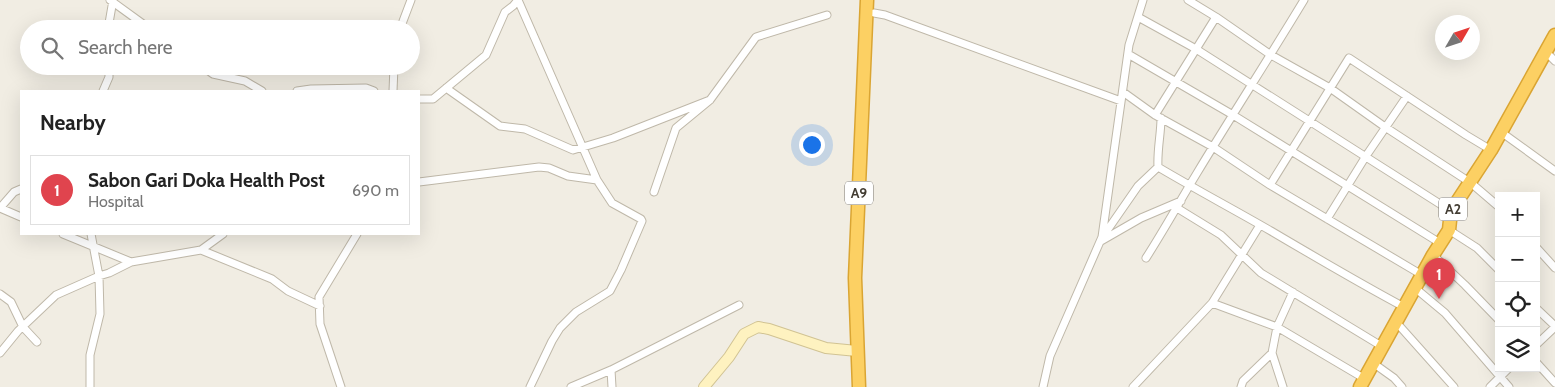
<!DOCTYPE html>
<meta charset="utf-8">
<style>
:root{--surface:#fff;--page:#f6f6f6;--text:#222;--muted:#767676;--line:#e0e0e0;--accent:#f74114}
body{margin:0;font-family:Cabin,sans-serif;background:var(--page);color:var(--text)}
.controls{position:absolute;right:15px;bottom:15px;display:grid;overflow:hidden;border-radius:0px;box-shadow:0 5px 20px #0002}
.controls button{width:45px;height:45px;display:grid;place-items:center;padding:0;border:0;border-bottom:1px solid var(--line);background:var(--surface);color:var(--text);font:25px sans-serif}
.compass{position:absolute;left:1435px;top:15px;width:45px;height:45px;border-radius:50%;background:var(--surface);box-shadow:0 5px 20px #0002;rotate:51deg}
.you{position:absolute;left:811px;top:144px;width:18px;height:18px;margin:-12px;border:4px solid #fff;border-radius:50%;background:#1a73e8;box-shadow:0 0 0 8px #1a73e833}
.badge{display:grid;place-items:center;width:32px;height:32px;border-radius:50%;background:var(--accent);color:#fff;font-size:16px;font-weight:700}
.pin{position:absolute;translate:-50% -41px;filter:drop-shadow(0 1px 2px #0008)}
.pin::after{content:'';position:absolute;top:26px;width:18px;height:15px;background:inherit;clip-path:polygon(0 0,100% 0,50% 100%)}
.list{margin:0;padding:0;list-style:none}
h2{display:flex;justify-content:space-between;align-items:center;height:65px;margin:0;padding:0 20px;font-size:21px}
h2 small{font-size:16px;font-weight:400;color:var(--muted)}
.list li{display:grid;grid-template-columns:32px 1fr auto;gap:15px;align-items:center;box-sizing:border-box;height:70px;margin:0 10px 10px;padding:0 10px;border:1px solid var(--line);border-radius:0px}
.list b{display:block;font-size:19px;white-space:nowrap}
.list p{margin:0;font-size:16px;white-space:nowrap;color:var(--muted)}
.list em{font-size:16px;font-style:normal;color:var(--muted)}
.icon{flex:none;width:28px;height:28px;fill:none;stroke:currentColor;stroke-width:2;stroke-linecap:round;stroke-linejoin:round}
.map{position:relative;flex:none;width:1555px;height:387px;overflow:hidden}
.search{position:absolute;background:var(--surface);box-shadow:0 5px 20px #0002;left:20px;top:20px;width:400px;height:55px;display:flex;align-items:center;gap:12px;box-sizing:border-box;padding:0 18px;border-radius:28px;color:var(--muted);font-size:19px}
.panel{position:absolute;background:var(--surface);box-shadow:0 5px 20px #0002;left:20px;top:90px;width:400px;height:145px;border-radius:0px}
.map>svg:first-child{display:block}
</style>
<div class="map">
<svg width="1555" height="387" viewBox="0 0 1555 387">
<rect width="100%" height="100%" fill="#f1ede3"/>
<g fill="none" stroke-linecap="round" stroke-linejoin="round">
<defs>
<path id="street" d="M110,0L150,29
M518,0L597,180
M1188,0L1216,17L1271,55L1330,88L1385,127L1471,183L1499,207
M874,13L885,15L1121,101
M1138,17L1196,49L1451,211
M108,29L113,0
M400,29L411,0
M1546,52L1555,61
M1128,54L1233,115L1440,243
M202,66L213,74L245,81L262,91
M446,88L500,126L525,129L573,150L613,138L710,100
M103,91L109,77V66
M297,91L311,89L366,88L374,91
M393,91L394,66
M1123,92L1155,115L1213,147L1270,185L1422,275
M419,99H433L486,55L505,12L513,6L518,0
M1155,115L1216,17
M1501,132L1555,171
M1158,167C1195,189 1233,209 1271,231C1315,257 1359,283 1404,307
M419,182L539,167L549,168L568,176L597,180L612,203L641,219L642,221L621,270L610,291L576,312L560,328L552,341L530,387
M1270,185L1349,58L1466,135L1491,150
M654,192L676,128L710,100L756,37L827,15
M0,208L14,192L21,189
M0,208L21,217
M1177,208L1221,235L1261,273L1383,347
M1327,219L1366,156L1407,96
M1449,230L1477,248L1499,270
M63,234L131,262
M1104,235L1138,186L1158,167C1157,150 1161,134 1161,118
M1101,241L1141,218L1181,201
M1536,247L1555,268
M201,250L272,279L288,291L320,306
M1433,255L1465,285L1499,320
M1146,258C1164,230 1180,201 1197,173C1232,115 1269,58 1304,0
M1415,288L1445,313L1509,387
M0,294L11,302L23,327L37,342
M1212,303L1277,327L1365,379
M1536,308L1555,326
M1396,322L1454,387
M1536,345L1555,327
M0,353L18,331L56,295L99,276L91,234
M1536,362L1555,383
M1373,363L1394,378L1402,387
M611,370L612,387
M90,387V355L100,314L99,276L109,273L131,262L201,250L223,234
M341,387L320,324L319,297L357,234
M571,387L611,370L739,305
M1043,387L1050,356L1102,237L1129,45L1143,0
M1133,387L1212,303L1260,225
M1241,387L1243,381L1272,353
M1283,387L1272,353L1277,327L1293,292
M1490,387L1509,368"/>
<path id="secondary" d="M704,387L729,357L744,334L758,327L769,329L826,348L857,351"/>
<path id="highway" d="M859,387L855,278L867,0
M1360,387L1433,255L1449,230L1451,211L1491,150L1555,35"/>
</defs>
<!-- street casing -->
<use href="#street" stroke="#bfb8a9" stroke-width="9"/>
<!-- secondary casing -->
<use href="#secondary" stroke="#d1c393" stroke-width="12"/>
<!-- highway casing -->
<use href="#highway" stroke="#daa533" stroke-width="15"/>
<!-- street -->
<use href="#street" stroke="#fff" stroke-width="7"/>
<!-- secondary -->
<use href="#secondary" stroke="#fef2c0" stroke-width="10"/>
<!-- highway -->
<use href="#highway" stroke="#fcd063" stroke-width="12"/>
</g>
<g text-anchor="middle" dominant-baseline="central" stroke-width="4" stroke-linejoin="round" paint-order="stroke">
<!-- shield labels -->
<g fill="#fff" stroke="#7b7770" stroke-width="1">
<rect x="845" y="181.5" width="28" height="23" rx="4"/>
<rect x="1439" y="197.5" width="28" height="23" rx="4"/>
</g>
<g font-size="14" font-weight="bold" fill="#433d33">
<text x="859" y="193">A9</text>
<text x="1453" y="209">A2</text>
</g>
</g>
</svg>
<div class="controls">
<button>+</button>
<button>−</button>
<button><svg class="icon" aria-label="locate" viewBox="0 0 24 24"><circle cx="12" cy="12" r="6"/><path d="M12 2v4M12 18v4M2 12h4M18 12h4"/></svg></button>
<button><svg class="icon" aria-label="layers" viewBox="0 0 24 24"><path d="M12 4l9 5-9 5-9-5zM3 14l9 5 9-5"/></svg></button>
</div>
<svg class="compass" viewBox="-18 -18 36 36"><path d="M0-13l5 13h-10z" fill="#e53935"/><path d="M0 13l5-13h-10z" fill="#767676"/></svg>
<div class="you"></div>
<div class="pin badge" style="left:1439px;top:299px;background:#e0444e">1</div>
<div class="search"><svg class="icon" aria-label="search" viewBox="0 0 24 24"><circle cx="10" cy="10" r="6"/><path d="M15 15l6 6"/></svg>Search here</div>
<section class="panel">
<h2>Nearby<small></small></h2>
<ul class="list">
<li><span class="badge" style="background:#e0444e">1</span><div><b>Sabon Gari Doka Health Post</b><p>Hospital</p></div><em>690 m</em></li>
</ul>
</section>
</div>
